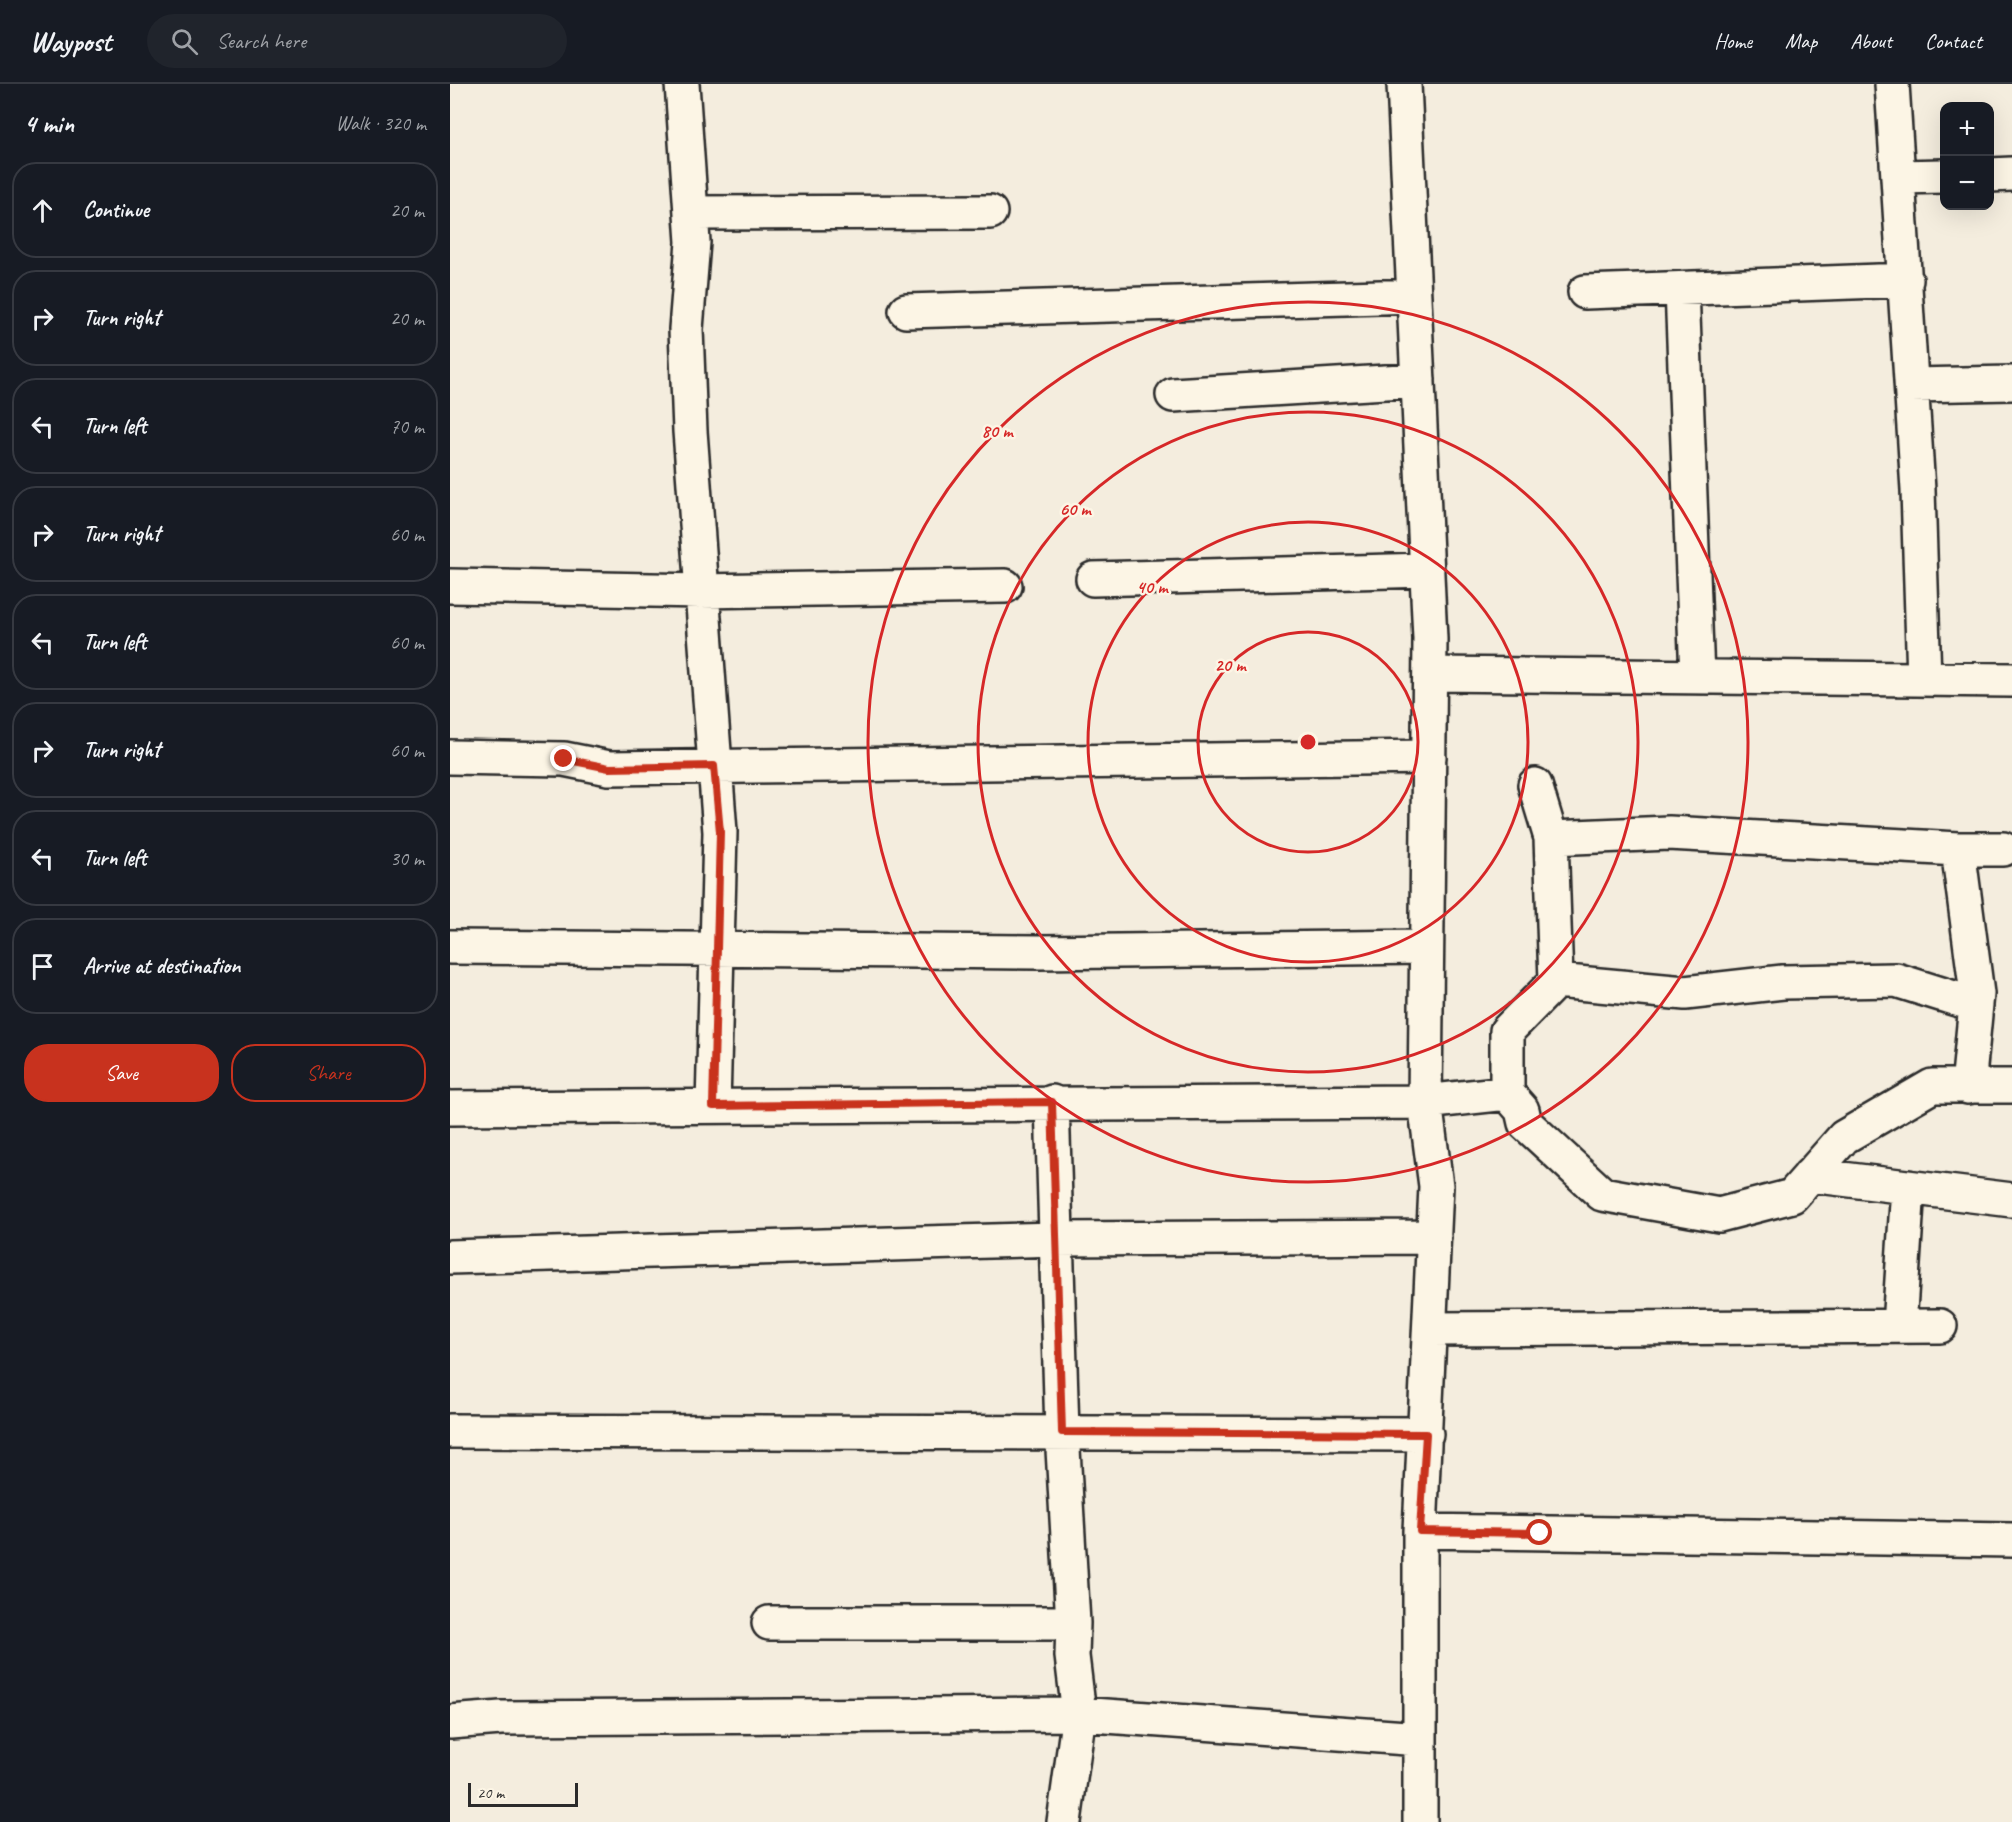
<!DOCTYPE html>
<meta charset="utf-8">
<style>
:root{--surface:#171b24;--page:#20242c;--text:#f1f3f6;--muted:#9ea1a6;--line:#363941;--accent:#c8321e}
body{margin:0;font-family:Caveat,sans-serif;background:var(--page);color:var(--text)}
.controls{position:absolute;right:18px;top:18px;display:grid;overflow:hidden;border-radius:12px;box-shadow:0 6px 24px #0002}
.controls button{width:54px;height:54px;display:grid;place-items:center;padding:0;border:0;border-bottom:2px solid var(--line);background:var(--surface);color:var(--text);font:30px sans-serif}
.scale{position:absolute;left:18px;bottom:15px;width:110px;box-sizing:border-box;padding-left:6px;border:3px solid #2b2b2b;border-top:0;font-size:16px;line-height:21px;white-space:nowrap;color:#2b2b2b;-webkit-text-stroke:4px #fcf5e5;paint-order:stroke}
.stop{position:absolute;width:18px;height:18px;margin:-14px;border:4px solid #c8321e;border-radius:50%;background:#fff}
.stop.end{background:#c8321e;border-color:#fff;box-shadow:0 2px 6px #0008}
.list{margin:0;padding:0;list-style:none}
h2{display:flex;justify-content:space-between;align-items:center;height:78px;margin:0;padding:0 24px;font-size:26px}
h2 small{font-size:20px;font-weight:400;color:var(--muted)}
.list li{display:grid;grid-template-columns:39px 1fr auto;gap:18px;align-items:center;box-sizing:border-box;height:96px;margin:0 12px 12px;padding:0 12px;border:2px solid var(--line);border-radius:24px}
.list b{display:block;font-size:22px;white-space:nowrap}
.list em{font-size:20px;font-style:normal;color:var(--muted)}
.actions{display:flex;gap:12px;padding:18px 24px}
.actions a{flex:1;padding:14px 0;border:2px solid var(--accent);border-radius:24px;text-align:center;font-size:21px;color:var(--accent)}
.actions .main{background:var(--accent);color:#fff}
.icon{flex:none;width:33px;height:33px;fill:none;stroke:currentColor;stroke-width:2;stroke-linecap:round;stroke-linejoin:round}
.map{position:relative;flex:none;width:1562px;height:1738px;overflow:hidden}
header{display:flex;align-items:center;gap:36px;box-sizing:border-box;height:84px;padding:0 30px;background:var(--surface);border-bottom:2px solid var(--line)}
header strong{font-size:28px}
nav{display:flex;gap:33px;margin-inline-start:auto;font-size:21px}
.search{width:420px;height:54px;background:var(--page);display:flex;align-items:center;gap:15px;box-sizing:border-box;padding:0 21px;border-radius:33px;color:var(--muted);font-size:22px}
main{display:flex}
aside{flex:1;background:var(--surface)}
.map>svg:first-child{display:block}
</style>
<header>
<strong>Waypost</strong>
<div class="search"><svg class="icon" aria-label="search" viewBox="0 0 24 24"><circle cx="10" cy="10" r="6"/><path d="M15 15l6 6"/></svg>Search here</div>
<nav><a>Home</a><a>Map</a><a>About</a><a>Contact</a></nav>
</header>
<main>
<aside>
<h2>4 min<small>Walk · 320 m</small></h2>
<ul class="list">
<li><svg class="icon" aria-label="ahead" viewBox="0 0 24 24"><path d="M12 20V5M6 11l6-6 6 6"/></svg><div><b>Continue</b></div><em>20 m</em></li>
<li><svg class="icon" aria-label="right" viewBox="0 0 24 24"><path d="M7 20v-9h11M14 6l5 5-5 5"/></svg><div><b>Turn right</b></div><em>20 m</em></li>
<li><svg class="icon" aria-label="left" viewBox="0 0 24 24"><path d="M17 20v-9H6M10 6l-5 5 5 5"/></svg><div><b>Turn left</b></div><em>70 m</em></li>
<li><svg class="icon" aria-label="right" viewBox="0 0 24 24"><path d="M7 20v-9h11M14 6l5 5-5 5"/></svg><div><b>Turn right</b></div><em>60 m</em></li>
<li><svg class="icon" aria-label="left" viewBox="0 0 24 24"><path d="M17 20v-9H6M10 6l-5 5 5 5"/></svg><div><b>Turn left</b></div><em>60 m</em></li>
<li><svg class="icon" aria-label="right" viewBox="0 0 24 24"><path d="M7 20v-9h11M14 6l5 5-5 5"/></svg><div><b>Turn right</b></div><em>60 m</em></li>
<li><svg class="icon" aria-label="left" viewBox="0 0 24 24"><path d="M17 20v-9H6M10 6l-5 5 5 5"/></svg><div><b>Turn left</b></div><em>30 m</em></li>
<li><svg class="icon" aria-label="arrive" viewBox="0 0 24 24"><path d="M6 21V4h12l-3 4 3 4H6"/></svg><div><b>Arrive at destination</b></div></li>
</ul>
<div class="actions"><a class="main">Save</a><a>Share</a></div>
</aside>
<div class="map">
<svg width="1562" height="1738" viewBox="0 0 1562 1738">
<rect width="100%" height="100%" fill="#f4edde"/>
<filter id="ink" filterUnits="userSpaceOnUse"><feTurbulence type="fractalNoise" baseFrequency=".0167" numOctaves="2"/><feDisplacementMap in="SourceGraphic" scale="12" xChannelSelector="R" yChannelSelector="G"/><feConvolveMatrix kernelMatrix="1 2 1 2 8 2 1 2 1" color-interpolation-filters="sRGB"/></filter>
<g filter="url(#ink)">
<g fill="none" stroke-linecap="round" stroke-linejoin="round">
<defs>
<path id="street" d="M232,0L243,158L236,245L240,347L270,748L263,1022
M954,0L980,555L975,1018L986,1102L970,1447V1738
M1442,0L1468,406L1474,595
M1540,91L1562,90
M1449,93L1494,92
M241,129L540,128
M1232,205L1247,593
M1135,208L1456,196
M456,227L964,212
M1462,301L1562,299
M723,311L968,296
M643,495L977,486
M0,502L251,507L555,502
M980,590L1562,596
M0,673L114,675L159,684L979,673
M1085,701L1101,754L1106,897
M1101,754L1219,749L1508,765H1553
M1508,765L1527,910L1518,1003
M0,863L589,868L976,863
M1057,1009V947L1106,897L1235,909L1333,898L1446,896L1526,921
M602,1018L612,1348L623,1539L622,1572L629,1630L614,1738
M0,1024L975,1018L1057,1009L1072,1026L1075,1039L1152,1110L1269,1131L1342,1112L1394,1053L1482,1002H1562
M1360,1091L1562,1116
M0,1173L605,1155L984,1153
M1449,1242L1458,1103
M980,1245L1490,1242
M0,1347L976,1350
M970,1447L1562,1456
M319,1539H623
M0,1638L51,1634L629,1630L970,1655"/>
</defs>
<!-- street casing -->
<use href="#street" stroke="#2b2b2b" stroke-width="38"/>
<!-- street -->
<use href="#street" stroke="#fcf5e5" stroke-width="33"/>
</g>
</g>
<g fill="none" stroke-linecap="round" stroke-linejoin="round" filter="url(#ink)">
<!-- route -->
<path stroke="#c8321e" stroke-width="8" d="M114,675L159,684L264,682L270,748L263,1022L602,1018L612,1348L976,1350L970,1447L1090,1449"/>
</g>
<!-- distance rings -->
<g fill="none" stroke="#d62828" stroke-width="3">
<circle cx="858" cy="658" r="110"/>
<circle cx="858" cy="658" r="220"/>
<circle cx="858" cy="658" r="330"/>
<circle cx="858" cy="658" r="440"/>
</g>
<circle cx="858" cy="658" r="9" fill="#d62828" stroke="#fcf5e5" stroke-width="3"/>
<g font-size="18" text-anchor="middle" font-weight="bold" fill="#d62828" stroke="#fcf5e5" stroke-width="5" stroke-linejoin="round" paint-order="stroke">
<text x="547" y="353">80 m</text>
<text x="625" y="431">60 m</text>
<text x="702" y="509">40 m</text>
<text x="780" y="587">20 m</text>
</g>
</svg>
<div class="controls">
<button>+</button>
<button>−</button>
</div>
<div class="scale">20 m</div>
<div class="stop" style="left:1090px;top:1449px"></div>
<div class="stop end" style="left:114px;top:675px"></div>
</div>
</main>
